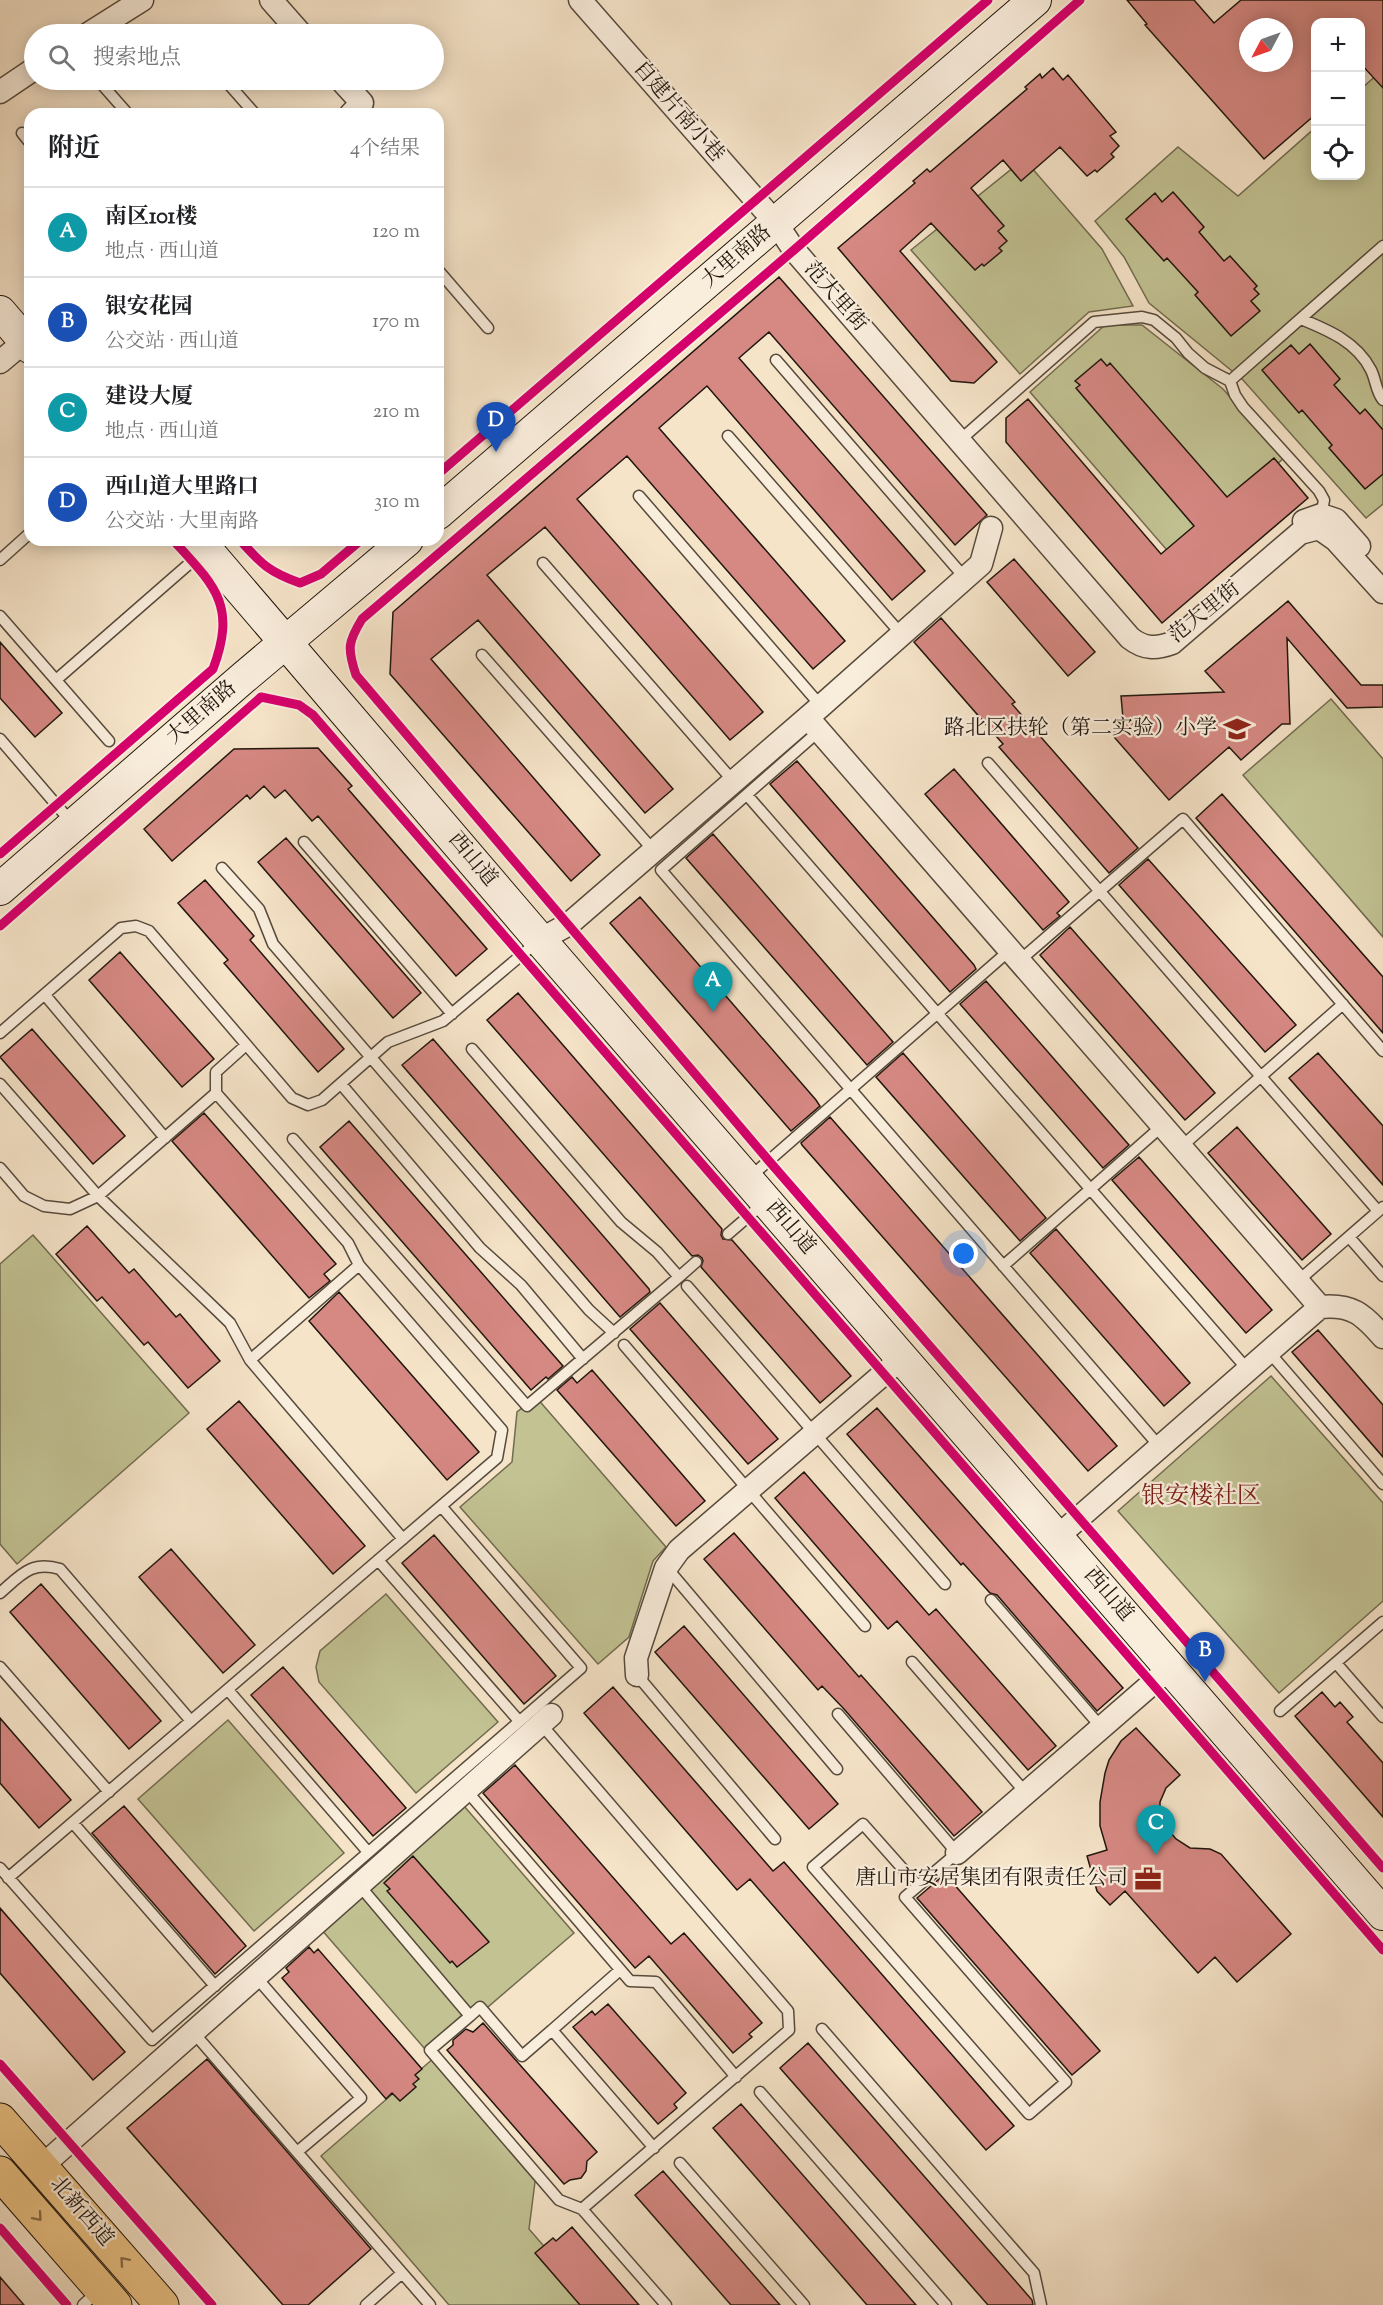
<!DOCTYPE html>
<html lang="zh">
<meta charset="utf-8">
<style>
:root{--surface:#fff;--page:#f2f2f2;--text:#202124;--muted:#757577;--line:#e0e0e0;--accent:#b45309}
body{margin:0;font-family:"Sorts Mill Goudy","Noto Serif SC",serif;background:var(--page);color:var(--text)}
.controls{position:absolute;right:18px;top:18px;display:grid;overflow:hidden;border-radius:12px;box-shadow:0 3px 15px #0003}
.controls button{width:54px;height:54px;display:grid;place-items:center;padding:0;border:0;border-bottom:2px solid var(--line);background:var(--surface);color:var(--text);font:30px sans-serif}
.compass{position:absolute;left:1239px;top:18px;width:54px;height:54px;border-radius:50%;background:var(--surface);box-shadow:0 3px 15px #0003;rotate:229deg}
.you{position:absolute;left:964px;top:1254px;width:21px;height:21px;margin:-15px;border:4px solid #fff;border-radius:50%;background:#1a73e8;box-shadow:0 0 0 9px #1a73e833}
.badge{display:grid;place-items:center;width:39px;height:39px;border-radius:50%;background:var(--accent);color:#fff;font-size:20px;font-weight:700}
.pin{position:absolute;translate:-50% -50px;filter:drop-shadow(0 2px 3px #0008)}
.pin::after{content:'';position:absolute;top:32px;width:21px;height:18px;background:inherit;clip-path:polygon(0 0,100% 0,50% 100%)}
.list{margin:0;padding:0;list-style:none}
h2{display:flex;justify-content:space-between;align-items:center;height:78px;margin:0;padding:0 24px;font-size:26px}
h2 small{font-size:20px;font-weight:400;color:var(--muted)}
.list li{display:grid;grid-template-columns:39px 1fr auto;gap:18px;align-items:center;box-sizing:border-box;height:90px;padding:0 24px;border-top:2px solid var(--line)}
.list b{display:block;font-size:22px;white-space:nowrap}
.list p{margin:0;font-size:20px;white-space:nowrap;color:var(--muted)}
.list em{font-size:20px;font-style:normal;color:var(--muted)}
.icon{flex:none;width:33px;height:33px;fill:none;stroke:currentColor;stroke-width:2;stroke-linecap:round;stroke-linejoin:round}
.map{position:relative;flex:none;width:1383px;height:2305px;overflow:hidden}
.search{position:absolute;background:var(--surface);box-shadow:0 3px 15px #0003;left:24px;top:24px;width:420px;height:66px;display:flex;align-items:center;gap:15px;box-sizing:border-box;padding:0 21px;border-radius:33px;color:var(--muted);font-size:22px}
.panel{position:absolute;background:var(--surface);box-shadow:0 3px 15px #0003;left:24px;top:108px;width:420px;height:438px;border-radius:18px}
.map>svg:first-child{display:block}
</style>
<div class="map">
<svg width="1383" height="2305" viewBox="0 0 1383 2305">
<rect width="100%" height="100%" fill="#f6e4c9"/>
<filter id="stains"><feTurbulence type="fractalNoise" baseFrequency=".00333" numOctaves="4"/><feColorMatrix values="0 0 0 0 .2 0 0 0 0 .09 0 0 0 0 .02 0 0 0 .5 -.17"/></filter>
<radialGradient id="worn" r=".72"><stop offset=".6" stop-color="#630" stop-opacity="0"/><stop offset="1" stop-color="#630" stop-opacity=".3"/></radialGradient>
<!-- green -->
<path fill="#c2c293" stroke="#716c50" stroke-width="1.5" d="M1381,71L1383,73V504L1366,518L1243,380L1149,303L1124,257L1095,221L1178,147L1238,196L1315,128L1316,176H1360L1361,89Z
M1024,159L1102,249L1133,306L1089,312L1020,374L911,250Z
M1105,325H1142L1223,389L1284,458L1172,556L1030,392Z
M1331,699L1383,759V937L1243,775Z
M33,1235L189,1413L17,1564L0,1544V1264Z
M1271,1376L1383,1503V1601L1279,1693L1118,1511Z
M536,1397L666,1547L653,1561L629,1637L598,1664L460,1507L512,1462L517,1412Z
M386,1594L498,1722L416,1793L319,1682L316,1667L320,1651Z
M228,1720L344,1853L254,1931L138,1799Z
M464,1806L574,1933L431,2056L321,1929Z
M435,2057L536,2174L529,2229L595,2305H449L321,2156Z"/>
<!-- building -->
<path fill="#d68883" stroke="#20160d" stroke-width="1.5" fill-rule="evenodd" d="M1127,0H1194L1214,23L1241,0H1383V88L1360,63V22H1316V114L1264,159L1145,25L1147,24ZM1248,27H1284V63H1248Z
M1053,68L1063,80L1068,75L1116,132L1110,136L1119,146L1111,154L1114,157L1097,172L1095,170L1087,176L1060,147L1021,181L1003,160L971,188L1004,226L998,231L1007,241L999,248L1002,251L984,266L982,264L975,270L931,223L900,251L997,362L974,383L951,381L838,248L915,183L913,181L927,169L930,172L1027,89L1025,87L1040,74L1042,78Z
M1173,192L1204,227L1199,232L1224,261L1230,256L1257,286L1254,289L1259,294L1251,301L1260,311L1231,336L1195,295L1198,292L1167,258L1164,261L1126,219L1155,193L1162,202Z
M779,277L987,515L955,545L769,332L739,358L925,571L892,600L707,386L659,428L845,641L813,669L627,456L577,499L763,712L730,740L545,527L487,575L673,789L645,813L478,620L431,659L600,855L571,881L390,674L393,612Z
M1310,344L1340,379L1334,385L1360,414L1365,409L1383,430V474L1365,489L1329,448L1332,445L1302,410L1299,413L1262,370L1291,345L1299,354Z
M1101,359L1107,366L1110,363L1227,497L1274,458L1308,498L1162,623L1006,442V418L1028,399L1161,554L1194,526L1076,388L1080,385L1075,381Z
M1014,559L1095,652L1068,676L987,582Z
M1288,601L1361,685H1383V707L1347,708L1287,638L1290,724H1282L1241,760L1229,747L1169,800L1108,730H1124L1121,696L1224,692L1205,671Z
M941,618L1015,702L1012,704L1138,848L1109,873L999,747L1003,744L914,642Z
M0,642L62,713L35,737L0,698Z
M318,748L352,786L348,789L487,949L456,976L318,816L312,821L285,790L275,798L264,786L250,799L247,795L172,861L144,829L234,749Z
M797,761L974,965L976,969L950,992L770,784Z
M954,769L1069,902L1057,913L1060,916L1043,930L925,794Z
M1222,794L1383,977V1033L1196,818Z
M713,834L893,1042L867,1065L686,858Z
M286,838L421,993L393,1018L258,862Z
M1148,859L1296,1025L1265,1052L1119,885Z
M205,880L254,936L250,940L344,1049L318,1072L224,963L228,960L178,903Z
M640,897L816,1100L820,1106L791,1131L610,923Z
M1070,927L1215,1093L1185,1120L1040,955Z
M120,952L214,1059L182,1087L89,980Z
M986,981L1129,1145L1103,1168L960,1004Z
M518,993L722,1229L721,1235L723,1239L732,1240L851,1376L820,1403L701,1267L703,1261L702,1258L698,1255L692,1256L487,1020Z
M32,1029L125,1136L93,1164L0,1057Z
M433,1039L649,1289L650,1292L620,1317L402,1065Z
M903,1053L1046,1218L1020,1241L876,1077Z
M1318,1053L1383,1126V1185L1289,1078Z
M204,1113L336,1264L324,1274L330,1281L309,1298L172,1141Z
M830,1117L1117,1446L1088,1471L802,1145L801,1143Z
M349,1121L563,1366L548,1379L546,1377L531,1390L320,1147Z
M1237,1127L1331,1234L1302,1260L1208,1153Z
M1139,1157L1272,1310L1246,1333L1112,1180Z
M87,1226L129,1273L134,1269L176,1317L180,1314L220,1361L188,1388L148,1342L144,1345L102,1297L97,1301L56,1254Z
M1056,1229L1190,1383L1164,1406L1030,1253Z
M339,1292L479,1452L447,1480L309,1321Z
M660,1303L778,1439L748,1464L630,1329Z
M1318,1330L1383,1405V1457L1292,1352Z
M592,1370L705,1501L676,1526L557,1390L572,1377L577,1383Z
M239,1401L365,1546L333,1574L207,1429Z
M877,1408L1123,1688L1097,1711L997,1595L990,1593L963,1563L961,1565L847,1434Z
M804,1472L929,1615L936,1609L1056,1746L1028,1770L897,1621L888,1629L775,1498Z
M734,1533L859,1677L861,1675L982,1812L954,1836L844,1709L822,1686L818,1690L704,1559Z
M434,1535L556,1676L524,1704L402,1563Z
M171,1549L255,1645L223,1673L139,1577Z
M41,1584L161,1721L129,1749L10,1612Z
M684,1626L838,1804L809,1829L655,1652Z
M283,1667L406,1808L373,1836L251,1695Z
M613,1687L773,1871L784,1862L1014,2126L986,2150L750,1879L737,1890L584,1713Z
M1322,1692L1335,1707L1340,1702L1353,1717L1347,1722L1383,1763V1817L1295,1716Z
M0,1718L71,1800L39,1828L0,1783Z
M1136,1728L1180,1775L1166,1788L1160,1802V1815L1165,1826L1176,1839L1190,1848L1210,1849L1221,1854L1291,1934L1237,1982L1215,1957L1198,1973L1125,1891L1110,1905L1097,1891L1087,1856L1107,1850L1100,1826V1802L1105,1773L1109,1760L1121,1741Z
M515,1765L671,1944L684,1933L762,2023L749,2034L752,2037L733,2053L649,1956L635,1968L483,1793Z
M124,1806L246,1946L215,1974L92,1833Z
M413,1856L489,1942L457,1967L452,1961L450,1963L387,1891L390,1889L384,1883Z
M945,1874L1100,2051L1072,2075L917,1898Z
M0,1908L125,2052L93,2080L0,1973Z
M309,1947L314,1953L318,1949L422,2069L415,2075L419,2079L413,2084L416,2087L400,2101L392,2093L386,2099L282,1978L289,1972L286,1968Z
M608,2004L686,2093L674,2104L677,2108L658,2124L573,2027L592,2011L595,2015Z
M483,2023L597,2152L587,2161L586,2171L581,2178L570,2180L564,2184L447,2050L453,2045V2040L466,2029L473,2032Z
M808,2043L1032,2300L1033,2305H988L780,2068Z
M207,2059L371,2249L308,2305H283L127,2128Z
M741,2104L916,2305H867L713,2128Z
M663,2171L780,2305H731L635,2195Z
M572,2227L639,2305H580L535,2253L553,2238L556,2241Z
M0,2277L24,2305H0Z"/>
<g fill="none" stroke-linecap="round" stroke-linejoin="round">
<defs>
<path id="lane" d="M98,80L128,114
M225,80L255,114
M22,133L30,143
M438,270L488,328
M1301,319C1328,330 1357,342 1371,370C1376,380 1376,392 1383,400
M776,360L965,578
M1230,381L1235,395L1243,407L1319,491L1324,500L1321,516
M728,436L902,635
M959,441L1094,322L1142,317L1154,320L1176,338L1188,353L1205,368L1230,381L1383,246
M639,496L821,706
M0,560L30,533
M543,563L734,782
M0,616L109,741
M482,655L654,851
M56,680L205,550
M819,731L661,870L1160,1447
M0,739L72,823
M988,763L1378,1211
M747,795L1248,1370
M304,842L452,1014
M222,868L259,909L273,944L589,1310L614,1333
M1019,961L1183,819L1383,1051
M45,995L165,1138
M0,1033L121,928L136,926L149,931L292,1098L308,1105L322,1100L388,1042L443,1021L537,942
M472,1049L621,1222L657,1252L679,1277L696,1262
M0,1084L98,1196L216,1093
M341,1084L480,1248L521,1285L583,1359
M293,1139L527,1406L679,1277
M1181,1147L1343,1004
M0,1168L24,1196L44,1206L70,1209L98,1196L230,1323L250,1360L403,1539
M750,1177L1010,950
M728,1234L764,1203
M1349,1237L1383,1276
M1003,1266L1162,1126
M1298,1281L1383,1207
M687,1286L945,1584
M624,1345L865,1626
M1269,1352L1383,1484
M250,1360L359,1265
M378,1560L519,1721
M667,1568L837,1769
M0,1593C20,1576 31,1560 60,1569L191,1721
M991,1600L1101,1727
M912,1662L1026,1793
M1336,1663L1383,1717
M0,1667L109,1792
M637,1675L775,1839
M228,1690L368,1852
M1280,1711L1383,1622
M838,1714L957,1853L905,1897L1066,2082L1029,2114L813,1867L863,1824L918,1886
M541,1724L788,2011L789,2030L582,2209L666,2305
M466,1790L630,1981L656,1982L736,2077
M73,1823L215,1986
M0,1868L152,2040L581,1668L441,1506
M8,1878L497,1458L502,1430L359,1265L348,1243L216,1093V1072L246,1045
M359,1885L470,2016L430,2050L559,2200L582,2209
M256,1977L361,2098L297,2152L430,2305
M470,2016L480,2007L522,2056L552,2030L654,2148
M822,2029L1034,2273L1041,2305
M552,2030L620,1970
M193,2032L297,2152
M760,2092L946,2305
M680,2163L804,2305
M83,2305L98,2291
M366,2305L402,2273"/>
<path id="street" d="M271,0L301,34
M580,0L776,223L794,250L1130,638C1144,649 1156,649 1172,643L1300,533L1319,528L1336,540L1383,592
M88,34L142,0
M341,80L362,103L351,114
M0,92L34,69
M0,362L25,341
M1304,521L1321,515L1336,520L1359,546
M808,718L1320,1307
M540,940L569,924L821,706L981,564L991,528
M1057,1537L1320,1307C1352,1304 1363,1314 1383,1337
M637,1675L636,1658L666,1568L679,1550L902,1358
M957,1853L1170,1668
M41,2167L551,1715"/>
<path id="secondary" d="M0,312L30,347
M438,513L1035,0
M198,540L540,940L1383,1914
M0,889L243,678L407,540"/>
<path id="primary" d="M0,2120L162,2305
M0,2173L115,2305"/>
</defs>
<!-- lane casing -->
<use href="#lane" stroke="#564a3c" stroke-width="13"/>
<!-- street casing -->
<use href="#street" stroke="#564a3c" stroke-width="25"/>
<!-- secondary casing -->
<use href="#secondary" stroke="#20160d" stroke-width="34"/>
<!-- primary casing -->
<use href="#primary" stroke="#20160d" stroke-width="35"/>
<!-- lane -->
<use href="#lane" stroke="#f9eddc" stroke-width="10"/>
<!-- street -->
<use href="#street" stroke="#f9eddc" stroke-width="22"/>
<!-- secondary -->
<use href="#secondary" stroke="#f9eddc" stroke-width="32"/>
<!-- primary -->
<use href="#primary" stroke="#ebc284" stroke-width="33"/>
<defs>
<path id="cycleway" d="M1080,0L794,250L362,619C348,642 347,648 356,675L769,1161L1383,1868
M438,474L988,0
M240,540C261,564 269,572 300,583L321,574L361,540
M0,854L213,669C237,605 215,586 173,540
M0,926L261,697L299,705L313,715L1383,1950
M0,2064L212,2305
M0,2228L67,2305"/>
</defs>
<!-- cycleway casing -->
<use href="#cycleway" stroke="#f9eddc" stroke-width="13"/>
<!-- cycleway -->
<use href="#cycleway" stroke="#d6006c" stroke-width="9"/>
</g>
<!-- one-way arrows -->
<defs><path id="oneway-chevron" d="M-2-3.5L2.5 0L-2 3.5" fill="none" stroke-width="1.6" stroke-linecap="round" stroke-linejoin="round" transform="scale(1.5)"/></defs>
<g stroke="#866c48">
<use href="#oneway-chevron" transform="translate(38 2217) rotate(49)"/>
<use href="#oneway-chevron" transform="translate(124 2261) rotate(-131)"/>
</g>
<!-- icons -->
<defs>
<symbol id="school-bare" viewBox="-9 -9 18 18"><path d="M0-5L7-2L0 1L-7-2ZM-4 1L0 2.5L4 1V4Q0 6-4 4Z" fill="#8f2418" stroke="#f9eddc" stroke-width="2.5" paint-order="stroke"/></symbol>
<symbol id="office-bare" viewBox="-9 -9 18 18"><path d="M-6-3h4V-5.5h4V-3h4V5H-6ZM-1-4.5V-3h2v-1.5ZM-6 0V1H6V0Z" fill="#8f2418" stroke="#f9eddc" stroke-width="2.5" paint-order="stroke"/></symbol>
</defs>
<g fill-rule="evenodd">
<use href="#school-bare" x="1218" y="710" width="38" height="38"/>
<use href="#office-bare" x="1129" y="1860" width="38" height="38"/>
</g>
<g text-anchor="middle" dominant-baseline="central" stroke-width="4.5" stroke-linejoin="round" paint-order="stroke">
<!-- street labels -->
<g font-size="21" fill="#20160d" stroke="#f9eddc">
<text transform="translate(678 112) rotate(49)">自建片南小巷</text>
<text transform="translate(737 257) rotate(-41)">大里南路</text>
<text transform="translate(835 297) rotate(49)">范大里街</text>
<text transform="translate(1205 613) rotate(-39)">范大里街</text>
<text transform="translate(202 713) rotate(-41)">大里南路</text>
<text transform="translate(472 860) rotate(50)">西山道</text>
<text transform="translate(790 1228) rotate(49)">西山道</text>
<text transform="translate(1108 1595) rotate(49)">西山道</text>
<text transform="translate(81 2212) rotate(49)">北新西道</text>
</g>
<!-- poi labels -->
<g font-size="21" fill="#20160d" stroke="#f9eddc" text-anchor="end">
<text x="1217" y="729">路北区扶轮（第二实验）小学</text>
<text x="1128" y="1879">唐山市安居集团有限责任公司</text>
</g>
<!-- quarter labels -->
<g font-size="24" fill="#7a1f14" stroke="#f9eddc">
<text x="1201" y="1497">银安楼社区</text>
</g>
</g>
<rect width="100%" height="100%" filter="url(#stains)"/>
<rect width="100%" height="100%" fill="url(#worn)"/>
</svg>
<div class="controls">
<button>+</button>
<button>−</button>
<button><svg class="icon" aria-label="locate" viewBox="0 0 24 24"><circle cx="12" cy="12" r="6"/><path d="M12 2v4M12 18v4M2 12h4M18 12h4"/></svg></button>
</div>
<svg class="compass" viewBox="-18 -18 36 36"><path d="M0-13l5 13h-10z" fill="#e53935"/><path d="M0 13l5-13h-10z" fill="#757577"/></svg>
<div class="you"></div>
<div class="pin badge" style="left:713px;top:1012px;background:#0f9aa8">A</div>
<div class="pin badge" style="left:1205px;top:1682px;background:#1a4fb4">B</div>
<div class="pin badge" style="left:1156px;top:1855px;background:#0f9aa8">C</div>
<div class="pin badge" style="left:496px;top:452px;background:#1a4fb4">D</div>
<div class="search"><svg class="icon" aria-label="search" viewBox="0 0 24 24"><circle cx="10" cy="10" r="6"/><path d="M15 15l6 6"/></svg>搜索地点</div>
<section class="panel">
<h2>附近<small>4个结果</small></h2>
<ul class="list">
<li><span class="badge" style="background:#0f9aa8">A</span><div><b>南区101楼</b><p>地点 · 西山道</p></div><em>120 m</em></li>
<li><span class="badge" style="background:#1a4fb4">B</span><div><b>银安花园</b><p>公交站 · 西山道</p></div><em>170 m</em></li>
<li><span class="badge" style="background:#0f9aa8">C</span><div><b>建设大厦</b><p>地点 · 西山道</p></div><em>210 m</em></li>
<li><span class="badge" style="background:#1a4fb4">D</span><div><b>西山道大里路口</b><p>公交站 · 大里南路</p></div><em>310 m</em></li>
</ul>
</section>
</div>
